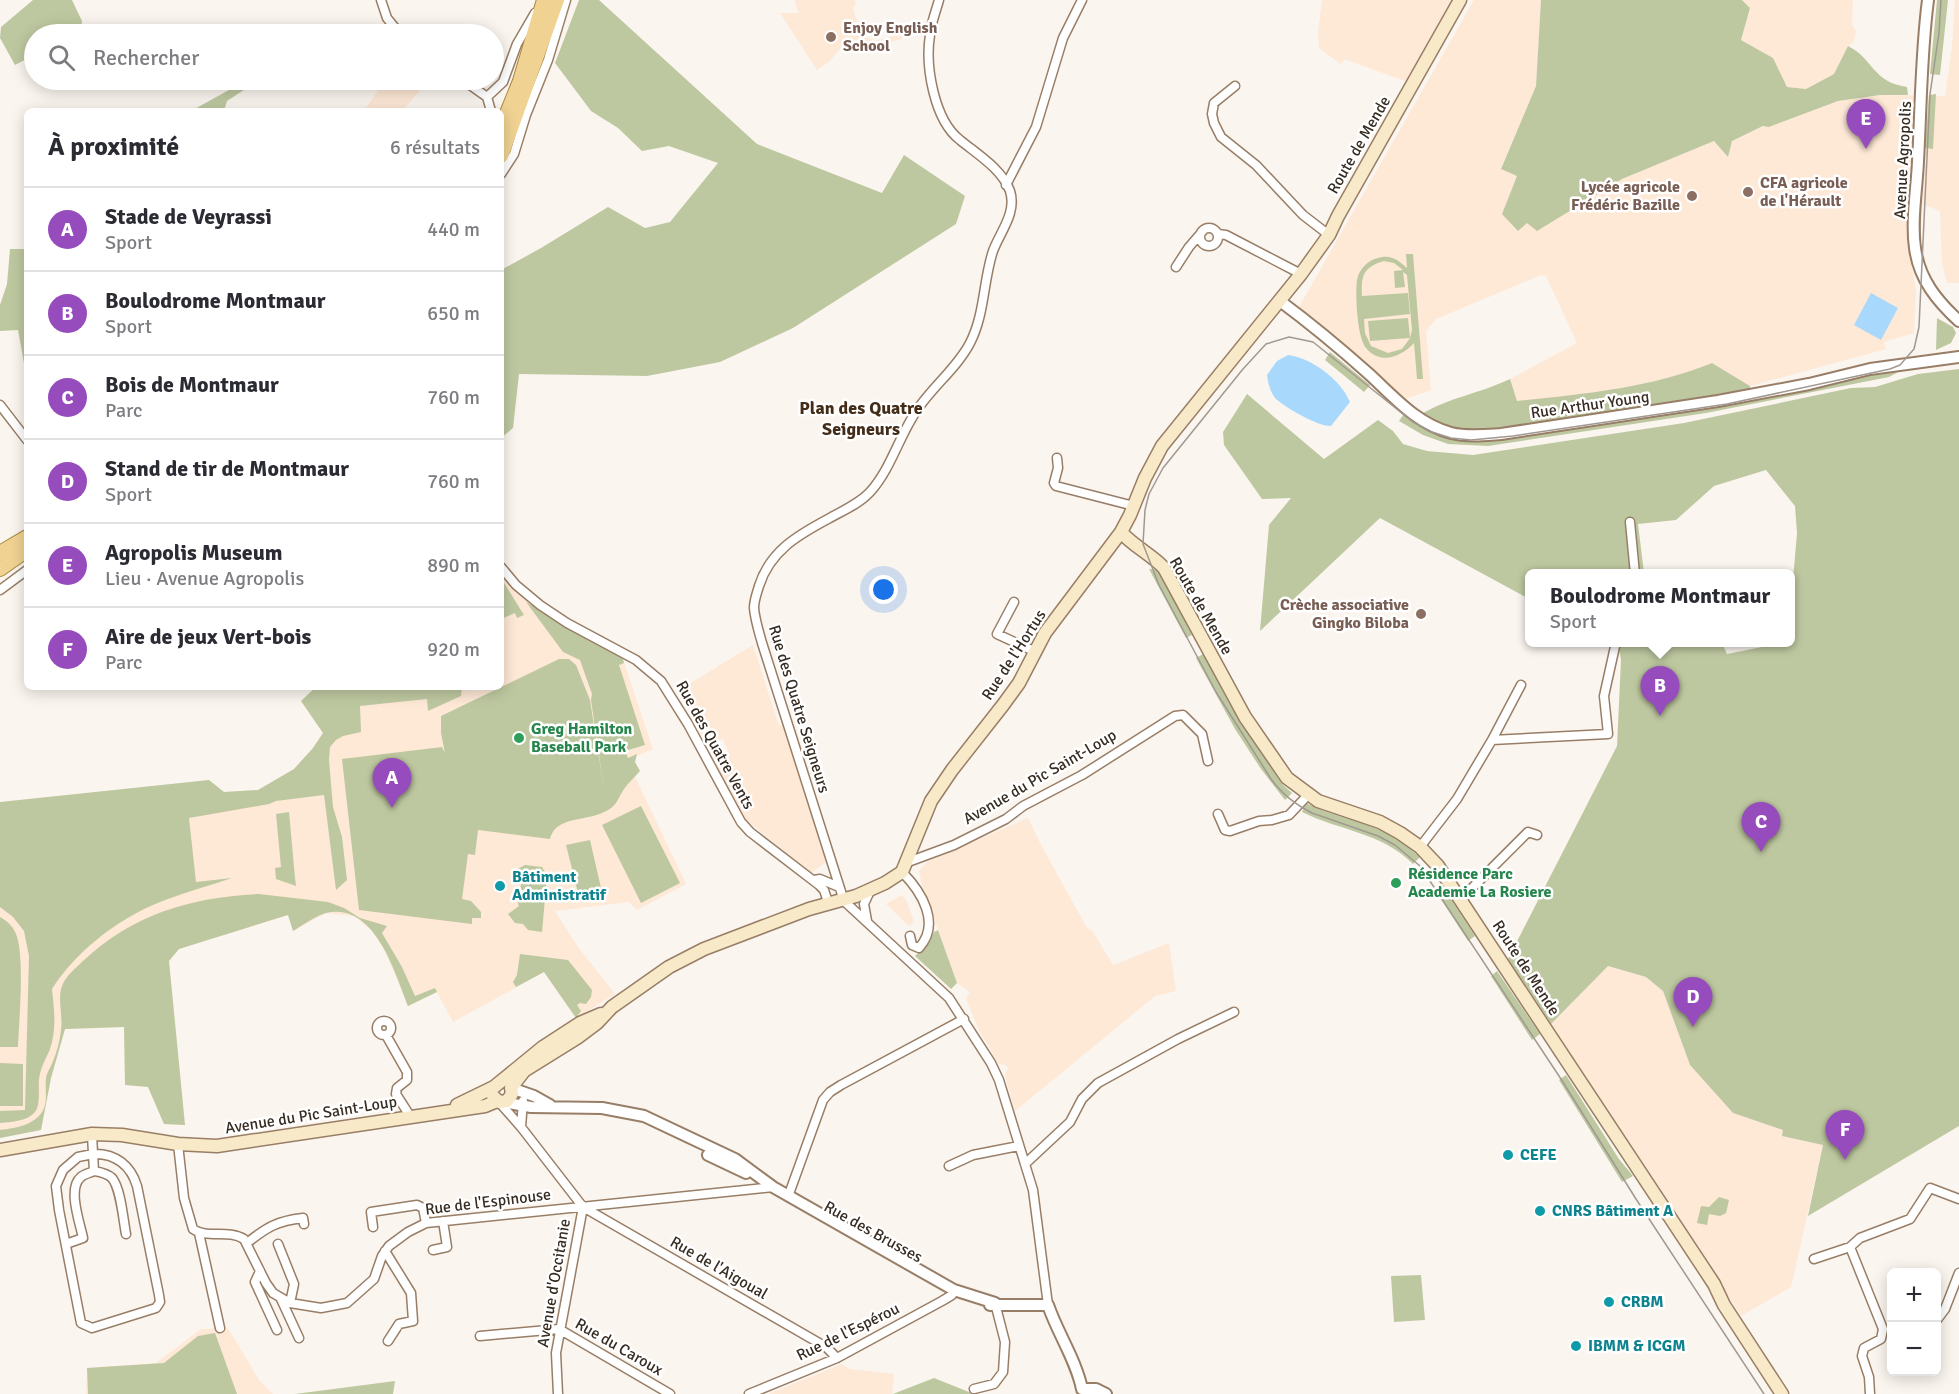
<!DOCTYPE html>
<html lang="fr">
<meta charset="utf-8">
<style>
:root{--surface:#fff;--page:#f7f7f7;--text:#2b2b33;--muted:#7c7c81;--line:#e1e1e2;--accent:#974cbe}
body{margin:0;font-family:Signika,sans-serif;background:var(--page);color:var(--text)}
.controls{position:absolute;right:18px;bottom:18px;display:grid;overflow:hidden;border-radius:9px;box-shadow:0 3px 15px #0003}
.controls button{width:54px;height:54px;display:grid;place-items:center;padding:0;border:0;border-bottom:2px solid var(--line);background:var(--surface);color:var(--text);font:30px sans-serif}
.you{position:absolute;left:884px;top:590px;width:21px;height:21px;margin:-15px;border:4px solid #fff;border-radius:50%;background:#1a73e8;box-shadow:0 0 0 9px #1a73e833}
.badge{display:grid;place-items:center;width:39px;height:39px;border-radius:50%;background:var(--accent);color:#fff;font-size:20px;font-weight:700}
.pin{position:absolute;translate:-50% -50px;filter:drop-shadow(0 2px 3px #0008)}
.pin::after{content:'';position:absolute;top:32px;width:21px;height:18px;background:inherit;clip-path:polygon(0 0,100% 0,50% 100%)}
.popup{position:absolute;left:1525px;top:569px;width:270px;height:78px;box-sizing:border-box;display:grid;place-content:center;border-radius:9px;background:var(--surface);filter:drop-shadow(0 2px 4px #0005);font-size:20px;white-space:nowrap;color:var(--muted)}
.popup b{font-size:22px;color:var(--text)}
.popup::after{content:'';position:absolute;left:50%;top:100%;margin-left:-12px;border:12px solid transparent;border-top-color:var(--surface)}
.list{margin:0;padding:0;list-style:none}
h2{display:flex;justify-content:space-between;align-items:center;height:78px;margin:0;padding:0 24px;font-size:26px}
h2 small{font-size:20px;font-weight:400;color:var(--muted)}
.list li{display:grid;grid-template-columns:39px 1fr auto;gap:18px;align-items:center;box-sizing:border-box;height:84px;padding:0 24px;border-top:2px solid var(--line)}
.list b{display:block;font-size:22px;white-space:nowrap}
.list p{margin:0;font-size:20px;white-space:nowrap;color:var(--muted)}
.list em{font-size:20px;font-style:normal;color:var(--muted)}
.icon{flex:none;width:33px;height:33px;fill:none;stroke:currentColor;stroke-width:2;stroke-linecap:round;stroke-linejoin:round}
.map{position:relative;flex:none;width:1959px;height:1394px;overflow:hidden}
.search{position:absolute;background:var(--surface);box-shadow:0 3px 15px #0003;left:24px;top:24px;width:480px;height:66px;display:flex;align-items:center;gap:15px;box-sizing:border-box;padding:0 21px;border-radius:33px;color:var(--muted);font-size:22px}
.panel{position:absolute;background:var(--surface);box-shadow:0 3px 15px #0003;left:24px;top:108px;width:480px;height:582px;border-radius:9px}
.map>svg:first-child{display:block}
</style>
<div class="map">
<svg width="1959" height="1394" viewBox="0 0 1959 1394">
<rect width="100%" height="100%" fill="#fbf5ef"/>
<!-- built -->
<path fill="#fee8d6" d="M794,0H854L856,3L853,9L861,35L875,41L926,27V32L862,50L857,40H852L842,46L830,61L817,70L780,13H799Z
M1322,0H1453L1408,82L1344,59L1341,64L1319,48L1318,33Z
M1474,0H1541L1536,86L1501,168L1517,176L1502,214L1531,224L1537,230L1622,179L1714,141L1728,156L1732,141L1764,126L1769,127L1838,101L1880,95L1945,96L1952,47L1955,0H1959V283H1947L1942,262L1940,211L1910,199L1908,246L1916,291L1914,333L1884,342L1886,349L1750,386L1712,363L1689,373L1600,393L1517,402L1510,379L1577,343L1546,276L1541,275L1436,319L1426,331L1431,390L1405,399L1299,307Z
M1742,0H1853L1852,24L1856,31L1853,43L1848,46L1834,74L1806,89L1787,87L1773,58L1741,40L1750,8Z
M385,80H429L402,111H364Z
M501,570L519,593L531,604L623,659L653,749L627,760L686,884L637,910L629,902L555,911L578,947L615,994L576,1018L544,972L453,1022L437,992L408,1006L384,949L373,931L354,916L326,913L293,931L288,915L179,949L169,961L185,1125L164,1124L148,1087L125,1085L124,1027L65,1029L51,1078L41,1130L0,1138V803L209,780L224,792L256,791L294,769L313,748L323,733L301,701L316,687H462L477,691L478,687H501Z
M753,645L779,726L783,724L787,736L826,862L811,873L744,818L716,764L730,756L723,739L709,743L704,740L679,690Z
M1028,818L1041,845L1087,928L1093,932L1113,965L1169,943L1176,991L1155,996L1015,1111L1005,1075L1008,1068L1006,1065L999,1064L979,1030L966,999L970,992L957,983L922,885L919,871L927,862Z
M902,895L906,900L914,922L909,926L886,904Z
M1608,966L1647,977L1663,991L1690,1065L1733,1113L1783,1130V1136L1823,1145L1791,1287L1741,1316L1551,1024Z
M228,1328L259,1380L273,1394H86L87,1368L156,1363L201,1329Z
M842,1364L849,1369L894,1374L892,1394H768Z"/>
<!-- green -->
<path fill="#bec8a0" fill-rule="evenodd" d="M33,0H72L82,21L81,30L75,34H34V55L15,65L0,38L1,27Z
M579,0H599L757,144L882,193L904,155L965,196L956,224L793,328L720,362L647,376L519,374L513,428L501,438V270L541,248L608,207L645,228L670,222L718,163L669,146L642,151L618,128L591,111L555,63Z
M1541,0H1742L1750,8L1741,40L1773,58L1787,87L1806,89L1834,74L1848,46C1873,58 1872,82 1907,87L1908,95H1880L1838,101L1769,127L1763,126L1732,141L1728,157L1714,141L1622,179L1537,231L1527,223L1518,231L1502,214L1517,176L1501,169L1536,86Z
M1937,0H1948L1940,75L1930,74Z
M247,80H259L227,101L224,111H191Z
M1936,94L1933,149L1925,148L1929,95Z
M10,249H27V380L18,330L0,331V305L7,284Z
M1406,254H1413L1423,379H1417L1414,343C1402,356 1381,366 1366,348C1357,337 1355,294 1357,280C1359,269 1368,260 1378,258C1391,254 1398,260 1407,268ZM1384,261L1394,263L1403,270L1394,271L1395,288L1405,287L1403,272L1407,275L1412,330L1410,338L1408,318L1368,321L1370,341L1410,338L1402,349L1388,353L1371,346L1365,333L1364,319L1410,314L1408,293L1362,296C1361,276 1363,267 1384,261Z
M1937,318L1953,327L1956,333L1951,343L1936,350Z
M1330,352L1370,385L1364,392L1325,360Z
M1712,363L1750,386V392C1680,401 1611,414 1540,423C1516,426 1487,434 1463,430C1447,428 1433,422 1420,415C1447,398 1481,393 1510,379L1517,401C1583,394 1651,388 1712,363Z
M1909,366L1889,377L1706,413L1488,446L1448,444L1423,435L1399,421L1406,411L1472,438Z
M1959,369V1126L1808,1216L1823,1145L1782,1136L1783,1130L1733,1113L1690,1065L1663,991L1646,977L1608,966L1551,1024L1508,959L1617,746L1621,660L1618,643H1722L1727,654L1762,647L1766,643L1790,642L1791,603L1797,533L1795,506L1766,470L1714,486L1676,520L1638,524L1644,573L1530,574L1529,599L1380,518L1260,631L1269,525L1291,498L1262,499L1224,445L1223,432L1247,394L1324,459L1378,420L1393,431L1403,444L1427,451L1473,455L1684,423L1851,388L1875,387L1918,374Z
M1149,569L1159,570L1192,635L1186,638Z
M501,578L524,615L517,618L515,613L501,619Z
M526,602L623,659L624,663L619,665L645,745L625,751L628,758L637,754L635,762L640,771C635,777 628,783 624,789C616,801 618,806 602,813C584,821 555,817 550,839L478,830L475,855L468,854L462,899L471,901L481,912V918H472V924L359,910L342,759L442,747L445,753L441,733V716L559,659H569L576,665L590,700L604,789L591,700L592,694L580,660L563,652Z
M1203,654L1229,703L1283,785L1292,793L1285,800L1261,769L1235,729L1196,658Z
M316,687H462L461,696L428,711L427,699L360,706L361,732L343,736L336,740L330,747L329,760L333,807L342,837L347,880L336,890L324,795L276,801L269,804L189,818L196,882L232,878C206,887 178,894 153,905C114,922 75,953 52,989C54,1009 57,1028 50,1049C46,1059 40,1068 39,1080C38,1090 41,1103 35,1112C28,1121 11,1122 0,1123V1111L25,1110L29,956L24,931L13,917L0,907V802L209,780L224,792L258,790L294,769L313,748L323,733L301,701Z
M1306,803C1329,815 1354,819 1377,829C1393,836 1406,846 1420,857L1413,864C1381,832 1340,831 1302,812Z
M641,806L680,883L641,903L602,825Z
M289,812L295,878L296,886L276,879L275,868L281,867L276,814Z
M590,840L601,888L578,893L566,845Z
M525,865L542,867L547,876L542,932L528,930L523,924L515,923L508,914L519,906L518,904L522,878L516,870Z
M1444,889L1475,936L1468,941L1437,893Z
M259,894L328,902L344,908L360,918L387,926L382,933L402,967L415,996L435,988L437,992L408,1006C395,973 375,902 326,913C315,916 303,925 293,931L288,915L179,949L169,961L185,1125L164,1124L148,1087L125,1085L124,1027L65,1029L51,1078L41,1130L0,1138V1130C17,1128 40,1124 45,1105C47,1097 45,1087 46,1078C47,1072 51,1067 53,1061C57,1052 60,1040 61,1030C63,1017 58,1002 61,989C64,977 75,969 83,961C133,914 191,897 259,894Z
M0,917C7,921 13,926 16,934C25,955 19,1021 18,1047H0Z
M938,930L957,983L951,989L915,956L929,943L934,932Z
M520,954L568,960L592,990L591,997L586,1004L580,1003L577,1005L581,1011L576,1018L544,972L516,987L513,982L517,975Z
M1497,971L1540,1034L1532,1040L1491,976Z
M0,1063L23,1064V1106H0Z
M1566,1075L1619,1159L1633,1176L1622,1182L1559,1080Z
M1719,1197L1729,1200L1726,1213L1720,1216L1709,1214L1707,1225L1697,1223L1701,1206L1709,1207Z
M1421,1275L1425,1320L1394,1322L1391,1276Z
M215,1333L237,1394H88L87,1368L164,1363L198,1336Z
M934,1378L974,1394H893Z
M395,1381L393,1394H295Z"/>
<!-- water -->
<path fill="#a8d8fc" d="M1871,293L1898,308L1881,340L1854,325Z
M1288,355C1312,358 1341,380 1350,402L1331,426C1319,427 1284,407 1275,398C1270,391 1268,383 1267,375L1277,361Z"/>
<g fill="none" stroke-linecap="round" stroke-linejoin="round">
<defs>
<path id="minor" d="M381,0L387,18L400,34
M939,0C936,11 931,23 930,35C925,66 934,120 960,140C977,154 1002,169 1010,191C1017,213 1000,232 993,251C983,281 985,314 970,343C957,368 933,386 917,410C899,436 891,469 870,492C859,504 842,511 828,519C798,535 770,551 759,586C757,593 754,600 754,608C755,620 759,632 762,643L844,901L949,998L991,1063L999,1080L1033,1190L1048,1305
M463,80L487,97L491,111
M1235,86L1214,103L1212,114L1214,123L1221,137L1256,165L1303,215L1329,235
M487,97L503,82L517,44L535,13
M501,174L514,154L526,115L548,60L566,0
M1006,185L1036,127L1063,38L1082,0
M1200 237a9 9 0 1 1 18 0a9 9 0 1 1-18 0Z
M1218,234L1226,235L1301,274
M1176,267L1189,247L1202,232
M0,405L27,440
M1057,458L1058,468L1054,483L1056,486L1134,506
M1630,522L1635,574
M501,567L516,585L540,605L567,623L636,660L661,681L688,724L741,822L750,832L819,885L824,890L829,905
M0,590L27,570
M1014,602L997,634L1036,652
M1492,740L1521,685
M1218,814L1225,830L1230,831L1259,821L1272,820L1289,815L1308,795
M1420,847L1457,799L1492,740L1608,734L1604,696L1616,642
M908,862L954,845L1006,819L1023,806L1082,775L1175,716L1183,715L1202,734L1208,761
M902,872C922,892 941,924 919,948L912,945L910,936
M814,880L820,879L839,887
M1461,899L1528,832L1537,835
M867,921L864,904L870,891
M377 1028a7 7 0 1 1 14 0a7 7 0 1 1-14 0Z
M386,1035L407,1072V1080L397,1088L396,1094L410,1116
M499,1102L521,1127L583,1207L826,1347L837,1358
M521,1127L523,1101
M178,1144L184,1198L193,1229C207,1239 228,1229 244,1239L266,1283L273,1293L290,1303L321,1308L347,1303L374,1279L382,1256L389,1246L408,1232L426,1223L773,1187
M1025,1164L1070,1122L1082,1099L1098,1083L1178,1039L1234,1012
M949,1166L973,1155L1019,1146
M94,1171C100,1172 107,1173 112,1178C121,1189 123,1219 126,1234
M789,1194L823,1100L830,1092L841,1085L964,1019
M373,1227L371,1212L417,1205L423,1208L426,1223
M199,1233L220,1328
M247,1243C267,1227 277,1221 303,1218L304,1224
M66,1244L83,1238C80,1223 67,1188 81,1177C84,1174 90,1173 94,1171L93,1154C116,1153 131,1166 137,1186L159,1295L160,1302L156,1308L92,1328L81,1323L59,1210L56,1186L63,1170L78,1157L93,1154L92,1134
M278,1244L294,1284L290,1303
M1850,1247L1883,1329L1881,1339L1864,1348L1862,1356L1869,1377L1870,1394
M433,1250L447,1247L443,1221
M385,1251L411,1293L413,1321L399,1324L388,1341
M1814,1259L1850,1247L1860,1238L1910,1219L1930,1188L1959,1199
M260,1271L255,1282L277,1330
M281,1299L299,1338
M1936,1321L1945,1309L1959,1273
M480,1336L559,1329L670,1394
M974,1389L994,1384L1003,1372L1005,1342L995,1303
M558,1394L556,1353L583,1207
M749,1394L837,1358L942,1301L952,1295L954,1290"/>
<path id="tertiary" d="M1928,0C1921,53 1921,107 1918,161C1917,188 1911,221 1915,248C1919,279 1937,301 1959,321
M1280,301C1311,324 1341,349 1369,374C1394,397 1417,424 1451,433C1467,437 1485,435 1501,434L1718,401L1809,384L1870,369L1959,357
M511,1088L534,1096L550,1105
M502,1102L531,1107L602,1108L644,1116L735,1159L773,1187L954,1290L995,1303
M708,1155L746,1173
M990,1305H1048C1058,1334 1076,1360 1082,1389H1096L1106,1394"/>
<path id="secondary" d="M1121,532C1133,546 1151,554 1164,568L1245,717L1287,778L1318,801L1380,822L1400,833L1420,847L1438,866L1714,1284L1724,1305L1782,1394
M511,1088L524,1071L577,1038L597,1023L612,1007L669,967L704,949L809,909L856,896L885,883L902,872L931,801L952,770L1003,705L1019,683L1045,633L1121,532L1130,515L1145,478L1162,446L1301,274L1329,235L1338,216L1460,0
M493,1096L499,1102L507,1101L512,1094L511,1088
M457,1105L494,1087L543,1047L580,1023L601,1014
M0,1150L92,1134L122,1135L178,1144L217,1146L485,1106L497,1101"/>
<path id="primary" d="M501,128L520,81L544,0
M501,156L557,0
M0,553L27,537
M0,569L27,550"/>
</defs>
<!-- minor casing -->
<use href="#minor" stroke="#987e66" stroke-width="11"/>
<!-- tertiary casing -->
<use href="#tertiary" stroke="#987e66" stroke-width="14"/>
<!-- secondary casing -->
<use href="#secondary" stroke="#987e66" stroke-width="15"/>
<!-- primary casing -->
<use href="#primary" stroke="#a9863b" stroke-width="16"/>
<!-- minor -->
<use href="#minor" stroke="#fff" stroke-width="8"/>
<!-- tertiary -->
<use href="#tertiary" stroke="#fff" stroke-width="10"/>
<!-- secondary -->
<use href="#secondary" stroke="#f8e9c8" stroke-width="12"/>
<!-- primary -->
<use href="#primary" stroke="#f0d392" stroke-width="14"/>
<!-- tram -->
<path stroke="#a19991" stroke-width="1.5" d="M1764,1394L1636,1199L1561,1079L1420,866L1395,845L1378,836L1312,813C1295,804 1283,795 1271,779L1216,692L1159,585L1143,544L1145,510L1149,494L1163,468L1243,369L1266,344L1289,337L1313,342L1413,422L1432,432L1451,438L1471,440L1513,436L1727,404L1890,369L1900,365L1914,349L1919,327L1930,94L1939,33L1941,0"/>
</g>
<!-- markers -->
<g fill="#8d6e63" stroke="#fff" stroke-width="2">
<circle cx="831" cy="37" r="6"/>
<circle cx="1748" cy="192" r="6"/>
<circle cx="1692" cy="196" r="6"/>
<circle cx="1421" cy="614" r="6"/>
</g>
<g fill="#2e9e5b" stroke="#fff" stroke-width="2">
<circle cx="519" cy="738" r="6"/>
<circle cx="1396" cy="883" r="6"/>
</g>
<g fill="#0f9aa8" stroke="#fff" stroke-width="2">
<circle cx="500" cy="886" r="6"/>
<circle cx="1508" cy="1155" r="6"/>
<circle cx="1540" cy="1211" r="6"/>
<circle cx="1609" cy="1302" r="6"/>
<circle cx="1576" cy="1346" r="6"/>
</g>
<g text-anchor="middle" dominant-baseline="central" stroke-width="5" stroke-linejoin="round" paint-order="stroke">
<!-- education labels -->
<g font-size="16" font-weight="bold" fill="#785e54" stroke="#fff" text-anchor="start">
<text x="843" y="28">Enjoy English<tspan x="843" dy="18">School</tspan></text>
<text x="1760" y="183">CFA agricole<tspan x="1760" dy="18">de l'Hérault</tspan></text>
<text x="1680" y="187" text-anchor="end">Lycée agricole<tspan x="1680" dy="18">Frédéric Bazille</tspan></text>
<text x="1409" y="605" text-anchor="end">Crèche associative<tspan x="1409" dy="18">Gingko Biloba</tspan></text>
</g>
<!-- street labels -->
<g font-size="16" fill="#372c22" stroke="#fff">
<text transform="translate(1359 145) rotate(-60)">Route de Mende</text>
<text transform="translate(1903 160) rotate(-87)">Avenue Agropolis</text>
<text transform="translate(1590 405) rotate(-8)">Rue Arthur Young</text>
<text transform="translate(1201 606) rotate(60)">Route de Mende</text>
<text transform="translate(1014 655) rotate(-57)">Rue de l'Hortus</text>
<text transform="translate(799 709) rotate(73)">Rue des Quatre Seigneurs</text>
<text transform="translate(715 745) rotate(61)">Rue des Quatre Vents</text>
<text transform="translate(1040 777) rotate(-30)">Avenue du Pic Saint-Loup</text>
<text transform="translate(1526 968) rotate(57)">Route de Mende</text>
<text transform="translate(311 1115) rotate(-9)">Avenue du Pic Saint-Loup</text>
<text transform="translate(488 1202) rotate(-7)">Rue de l'Espinouse</text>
<text transform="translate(873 1232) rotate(29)">Rue des Brusses</text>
<text transform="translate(719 1268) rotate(30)">Rue de l'Aigoual</text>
<text transform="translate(554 1283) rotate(-80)">Avenue d'Occitanie</text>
<text transform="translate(848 1332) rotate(-26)">Rue de l'Espérou</text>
<text transform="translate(619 1347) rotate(30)">Rue du Caroux</text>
</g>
<!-- leisure labels -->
<g font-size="16" font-weight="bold" fill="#27864d" stroke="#fff" text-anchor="start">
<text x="531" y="729">Greg Hamilton<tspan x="531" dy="18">Baseball Park</tspan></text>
<text x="1408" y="874">Résidence Parc<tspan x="1408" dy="18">Academie La Rosiere</tspan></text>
</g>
<!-- culture labels -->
<g font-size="16" font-weight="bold" fill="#0d838f" stroke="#fff" text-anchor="start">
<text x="512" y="877">Bâtiment<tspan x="512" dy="18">Administratif</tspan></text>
<text x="1520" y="1155">CEFE</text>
<text x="1552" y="1211">CNRS Bâtiment A</text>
<text x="1621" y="1302">CRBM</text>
<text x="1588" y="1346">IBMM &amp; ICGM</text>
</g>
<!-- neighbourhood labels -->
<g font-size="18" font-weight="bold" fill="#442d18" stroke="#fff">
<text x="861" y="408">Plan des Quatre<tspan x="861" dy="21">Seigneurs</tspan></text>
</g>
</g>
</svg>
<div class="controls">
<button>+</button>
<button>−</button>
</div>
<div class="you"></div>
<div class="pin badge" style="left:392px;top:808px">A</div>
<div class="pin badge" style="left:1660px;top:716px">B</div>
<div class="popup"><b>Boulodrome Montmaur</b>Sport</div>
<div class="pin badge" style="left:1761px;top:852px">C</div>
<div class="pin badge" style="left:1693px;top:1027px">D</div>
<div class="pin badge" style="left:1866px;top:149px">E</div>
<div class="pin badge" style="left:1845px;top:1160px">F</div>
<div class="search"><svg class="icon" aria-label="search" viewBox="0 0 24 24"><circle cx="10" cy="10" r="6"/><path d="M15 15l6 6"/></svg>Rechercher</div>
<section class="panel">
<h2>À proximité<small>6 résultats</small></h2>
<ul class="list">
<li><span class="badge">A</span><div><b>Stade de Veyrassi</b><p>Sport</p></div><em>440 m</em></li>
<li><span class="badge">B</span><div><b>Boulodrome Montmaur</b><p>Sport</p></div><em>650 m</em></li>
<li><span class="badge">C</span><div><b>Bois de Montmaur</b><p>Parc</p></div><em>760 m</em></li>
<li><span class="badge">D</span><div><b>Stand de tir de Montmaur</b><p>Sport</p></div><em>760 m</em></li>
<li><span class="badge">E</span><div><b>Agropolis Museum</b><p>Lieu · Avenue Agropolis</p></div><em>890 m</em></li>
<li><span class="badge">F</span><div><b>Aire de jeux Vert-bois</b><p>Parc</p></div><em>920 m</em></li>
</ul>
</section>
</div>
